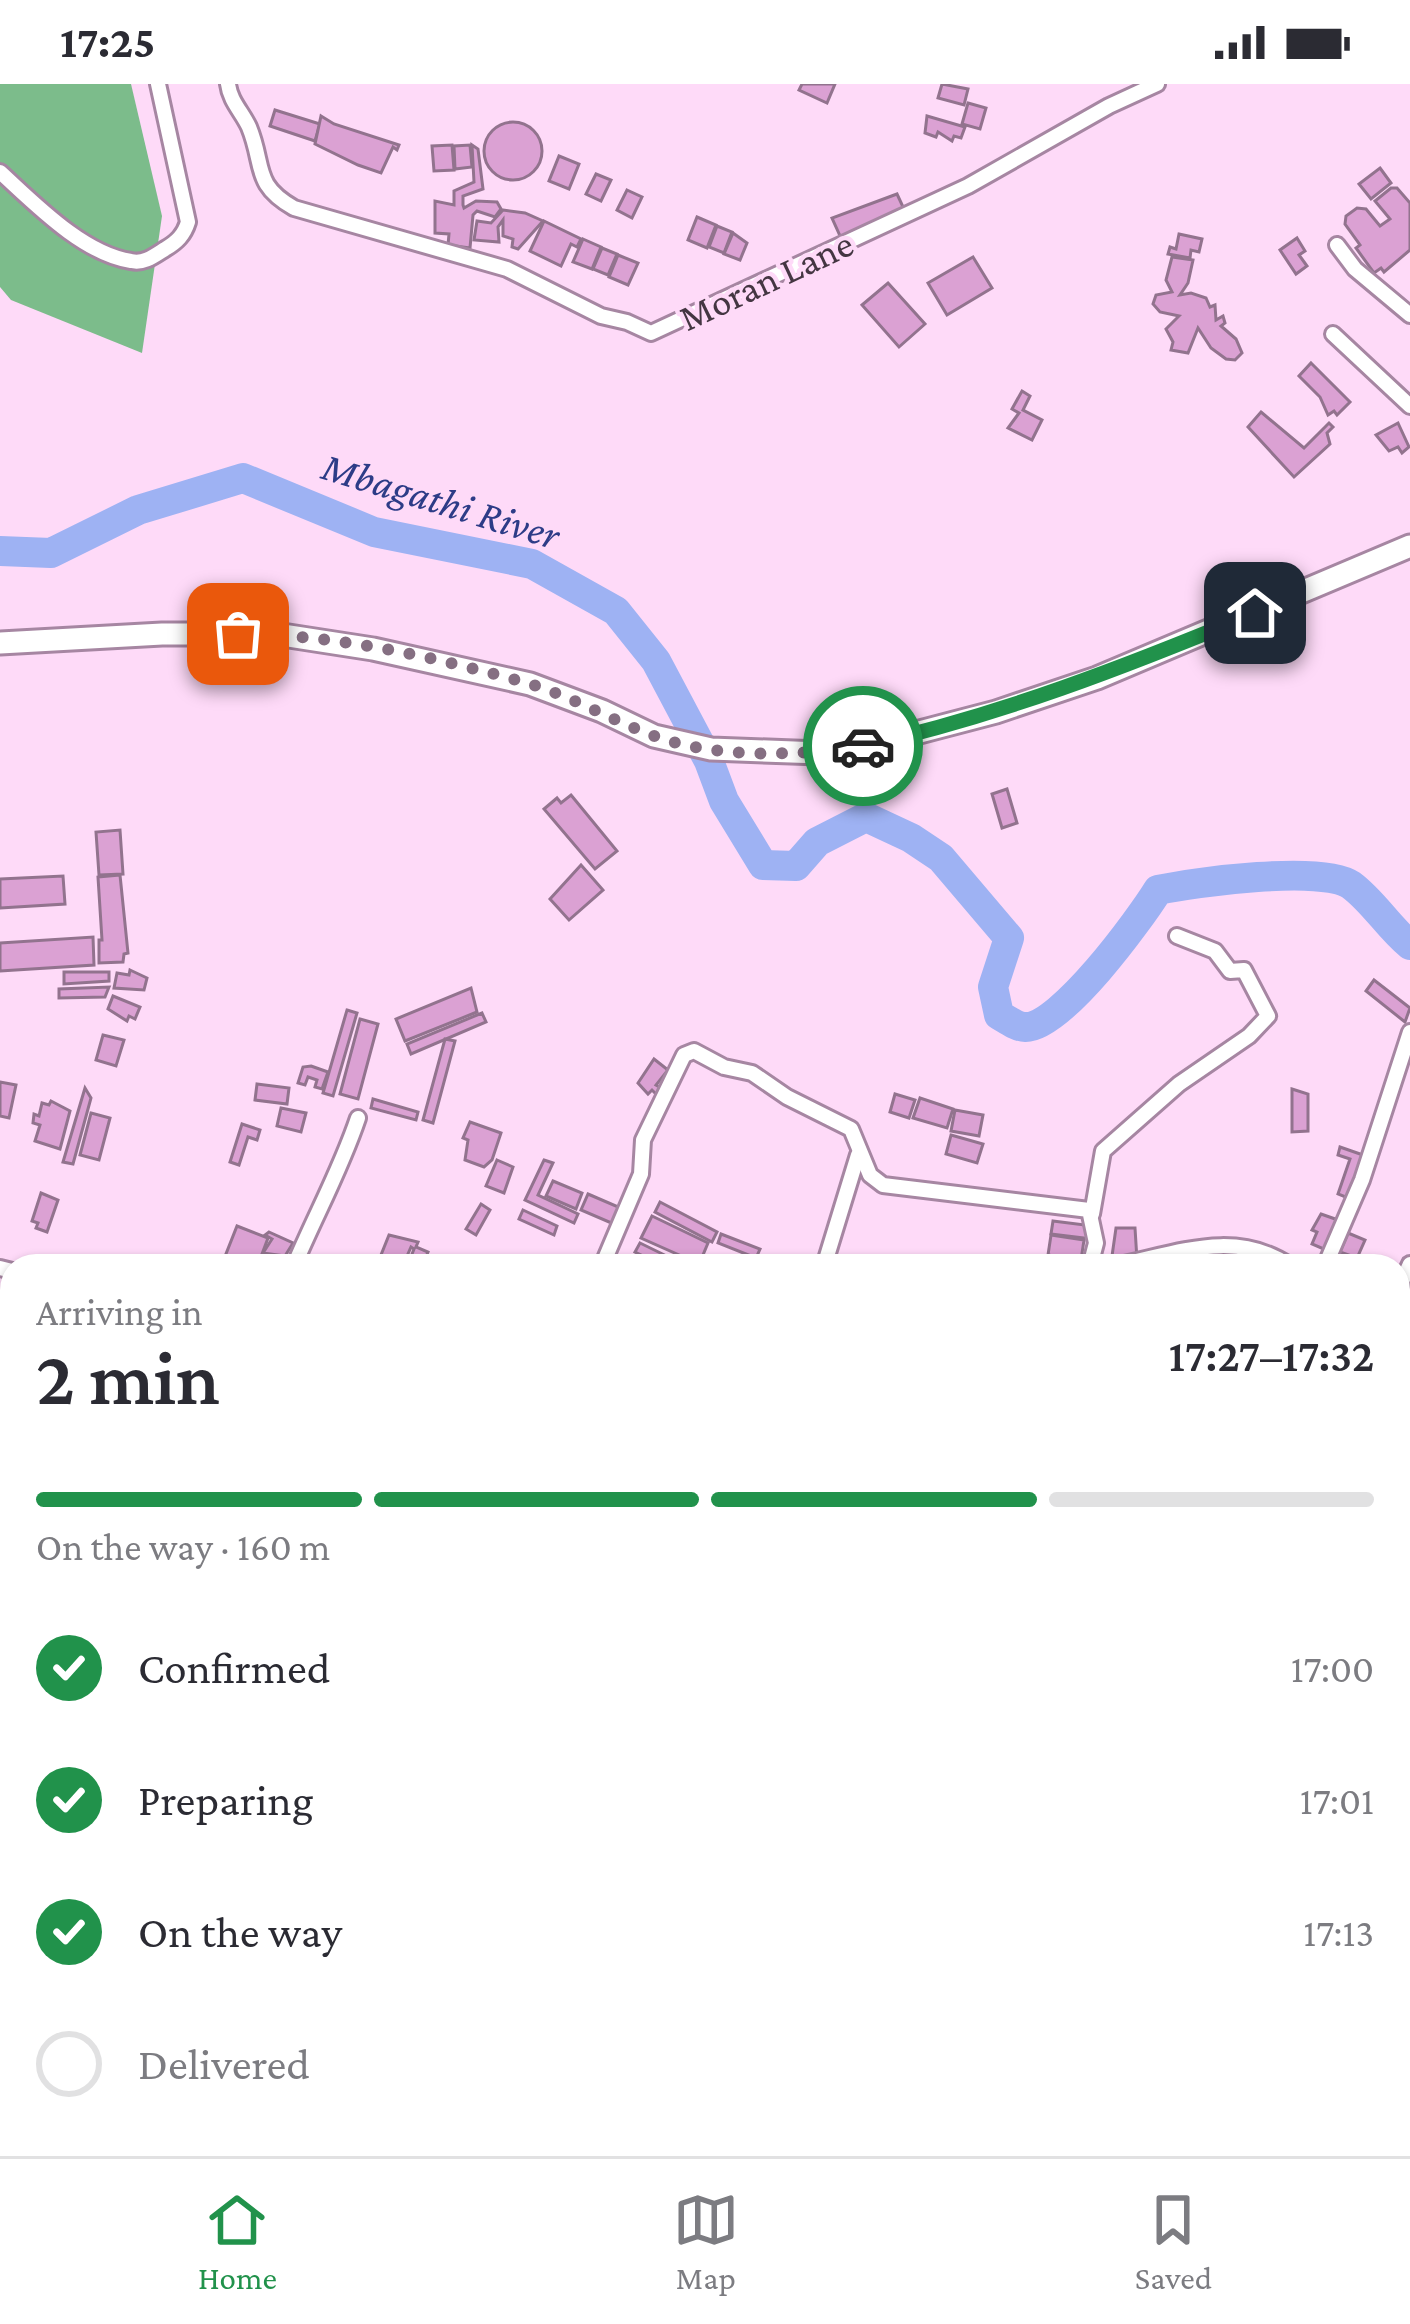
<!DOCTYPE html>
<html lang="en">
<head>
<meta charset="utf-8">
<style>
  :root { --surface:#fff; --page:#f7f7f7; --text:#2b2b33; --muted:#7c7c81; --line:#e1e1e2; --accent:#21924b }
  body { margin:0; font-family:"Crimson Pro",serif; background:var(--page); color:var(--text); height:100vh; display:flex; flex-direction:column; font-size:45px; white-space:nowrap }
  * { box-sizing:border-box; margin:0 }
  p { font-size:39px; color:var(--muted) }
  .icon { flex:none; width:66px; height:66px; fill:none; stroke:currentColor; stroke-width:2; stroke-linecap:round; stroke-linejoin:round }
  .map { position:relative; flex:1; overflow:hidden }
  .drawer { position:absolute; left:0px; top:1170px; width:1410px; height:903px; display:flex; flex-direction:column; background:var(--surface); border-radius:36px 36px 0 0; box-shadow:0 3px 9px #0004 }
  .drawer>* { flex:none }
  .pin { position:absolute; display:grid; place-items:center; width:102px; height:102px; color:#fff; margin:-51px; border-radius:24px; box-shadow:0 6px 18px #0006 }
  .courier { position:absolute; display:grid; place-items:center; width:120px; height:120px; margin:-60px; border:9px solid #21924b; border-radius:50%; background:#fff; color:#222; box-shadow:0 3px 15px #0007 }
  .head em { font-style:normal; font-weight:600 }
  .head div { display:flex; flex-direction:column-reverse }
  .head { display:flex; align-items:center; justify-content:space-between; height:204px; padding:0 36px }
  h1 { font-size:78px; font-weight:600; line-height:90px }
  .bar { display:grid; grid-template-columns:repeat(4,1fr); gap:18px 12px; align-content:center; height:144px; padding:0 36px }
  .bar i { height:15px; border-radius:9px; background:var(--line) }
  .bar .selected { background:var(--accent) }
  .bar p { grid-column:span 4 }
  ol { padding:0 36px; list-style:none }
  li { display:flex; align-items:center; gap:36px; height:132px }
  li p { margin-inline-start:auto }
  li .icon { padding:12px; border-radius:50%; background:var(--accent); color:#fff; stroke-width:4 }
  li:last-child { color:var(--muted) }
  li i { width:66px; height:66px; border:6px solid var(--line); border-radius:50% }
  .status { display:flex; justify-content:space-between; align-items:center; height:84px; padding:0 60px; background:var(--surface); direction:ltr }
  .status svg { height:33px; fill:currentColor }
  .menu { display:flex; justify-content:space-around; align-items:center; height:168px; border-top:3px solid var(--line); background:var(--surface); font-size:33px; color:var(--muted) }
  .menu a { display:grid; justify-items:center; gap:6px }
  .menu .selected { color:var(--accent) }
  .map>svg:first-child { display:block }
  .forest { fill:#7cbc8b }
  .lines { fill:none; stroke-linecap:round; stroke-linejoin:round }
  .river { stroke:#9eb2f3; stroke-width:30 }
  .building { fill:#dba1d3; stroke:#92738e; stroke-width:3 }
  .street-casing { stroke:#a686a2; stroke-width:20 }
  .secondary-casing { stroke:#a686a2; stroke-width:27 }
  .street { stroke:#fff; stroke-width:14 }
  .secondary { stroke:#fff; stroke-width:21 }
  .done { stroke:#856f82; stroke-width:12; stroke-dasharray:0 21.6 }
  .route { stroke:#21924b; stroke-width:15 }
  .labels { text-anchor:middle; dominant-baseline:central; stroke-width:9; stroke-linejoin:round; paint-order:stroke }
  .street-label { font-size:39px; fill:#443642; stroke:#fedaf8 }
  .water-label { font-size:42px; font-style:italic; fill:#2d3c87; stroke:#fedaf8 }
</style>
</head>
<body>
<div class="status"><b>17:25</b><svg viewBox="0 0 49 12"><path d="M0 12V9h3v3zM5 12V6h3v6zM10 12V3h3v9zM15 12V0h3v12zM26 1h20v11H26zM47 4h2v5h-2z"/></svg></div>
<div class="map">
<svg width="1410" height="2072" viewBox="0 0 1410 2072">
  <rect width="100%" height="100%" fill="#fedaf8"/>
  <polygon class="forest" points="0,0 131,0 162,132 142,269 11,216 0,203"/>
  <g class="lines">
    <path class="river" d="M0 467 51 469 138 426 243 394 374 448 532 480 616 527 656 577 709 677 724 717 763 781 796 782 817 758 866 733 911 754 941 774 1009 854 993 903 999 931C1006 935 1017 943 1025 943 1060 945 1140 835 1158 806 1194 798 1323 781 1351 801 1374 818 1388 843 1410 861"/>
  </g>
  <g class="building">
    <polygon points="802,0 835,0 827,19 799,6"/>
    <polygon points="942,0 968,5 964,21 938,14"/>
    <polygon points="968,19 986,24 980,45 962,40"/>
    <polygon points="275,26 320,40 315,57 270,42"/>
    <polygon points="321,32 334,40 399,61 397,66 393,63 381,89 358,81 315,60"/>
    <polygon points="927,32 965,43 961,54 954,52 952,57 938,48 936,53 925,49"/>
    <circle cx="513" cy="67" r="29"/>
    <polygon points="452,61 454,86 434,87 432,62"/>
    <polygon points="470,61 472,83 455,85 454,62"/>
    <polygon points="472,61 478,65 483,105 463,112 463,121 464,124 476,117 497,118 501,125 495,133 477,127 473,131 470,164 448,161 449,150 435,149 435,117 454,121 454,107 474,98"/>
    <polygon points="559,72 579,80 569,105 549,97"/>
    <polygon points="1380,84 1391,99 1371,115 1359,100"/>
    <polygon points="596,90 611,96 601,117 586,110"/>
    <polygon points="1391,104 1397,104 1410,119 1410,166 1384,188 1381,184 1374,189 1356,164 1360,161 1345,140 1346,132 1357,124 1366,125 1380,142 1390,135 1375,117"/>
    <polygon points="627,106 642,113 632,134 617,126"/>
    <polygon points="897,110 904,125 841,154 832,134"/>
    <polygon points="503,126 525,129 543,137 518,165 512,163 513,155 503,152 503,136 498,143 499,158 474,156 477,137 491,139"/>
    <polygon points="697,133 716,141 707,164 688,156"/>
    <polygon points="544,137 581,155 577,163 571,160 561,182 530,167"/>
    <polygon points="717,142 732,148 724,169 709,163"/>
    <polygon points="733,149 747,159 740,176 724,170"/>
    <polygon points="1179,150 1202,155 1199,168 1191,166 1190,174 1168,170 1170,163 1176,165"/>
    <polygon points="1297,154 1305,167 1299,171 1307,182 1296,190 1280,166"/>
    <polygon points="583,155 601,163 592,185 573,178"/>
    <polygon points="602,164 617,170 608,191 593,185"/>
    <polygon points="618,171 638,179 628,201 609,193"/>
    <polygon points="973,173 992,204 947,231 928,199"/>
    <polygon points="1172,173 1193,176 1188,199 1180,211 1191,209 1206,214 1210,223 1215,221 1216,236 1223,232 1225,239 1221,242 1236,255 1242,269 1235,276 1226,275 1211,264 1198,244 1188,269 1171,266 1173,258 1166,245 1179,232 1160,228 1153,220 1156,211 1172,208 1166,196"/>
    <polygon points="888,199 925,240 899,263 862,221"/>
    <polygon points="1311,279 1350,318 1337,331 1334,327 1328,331 1320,313 1299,292"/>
    <polygon points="1022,307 1030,312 1023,326 1042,336 1032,356 1008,344 1019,329 1012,325"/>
    <polygon points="1261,328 1304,364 1329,339 1333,343 1327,349 1330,360 1294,393 1248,343"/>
    <polygon points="1398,339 1409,363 1402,369 1398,363 1389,367 1376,351"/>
    <polygon points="1007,705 1017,739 1002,744 992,710"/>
    <polygon points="571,711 617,767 595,785 544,725 557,714 561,719"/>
    <polygon points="120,746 123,790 99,791 96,748"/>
    <polygon points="581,781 603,806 569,836 550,815"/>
    <polygon points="120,791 128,869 124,870 123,878 99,879 99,856 102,856 98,793"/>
    <polygon points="63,792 65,820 0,824 0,795"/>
    <polygon points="93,853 94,881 0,887 0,859"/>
    <polygon points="130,886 147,894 144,906 114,904 117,889 129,891"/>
    <polygon points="64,888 109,888 109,897 64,900"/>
    <polygon points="1374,896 1410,924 1405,938 1366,907"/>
    <polygon points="109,903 105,913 59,914 59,905"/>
    <polygon points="471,904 477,928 405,957 396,935"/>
    <polygon points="113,912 140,923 135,935 129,932 127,937 108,925"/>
    <polygon points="347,926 357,929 333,1012 323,1009"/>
    <polygon points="482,929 486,938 411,970 407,960"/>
    <polygon points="360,935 378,940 358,1015 340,1010"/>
    <polygon points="103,951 124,956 116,982 96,976"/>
    <polygon points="445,955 455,957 433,1039 423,1036"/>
    <polygon points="654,975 668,986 656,1001 661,1004 656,1010 652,1006 648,1010 638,999"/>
    <polygon points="311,982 328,988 322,1005 315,1003 317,996 308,993 305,1001 298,999 303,983"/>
    <polygon points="0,998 16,1001 9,1034 0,1032"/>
    <polygon points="257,1000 289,1004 287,1020 255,1016"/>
    <polygon points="85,1004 91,1014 73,1080 63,1078"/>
    <polygon points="1292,1005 1308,1010 1308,1047 1292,1048"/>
    <polygon points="895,1010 915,1016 909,1034 890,1028"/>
    <polygon points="920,1014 953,1025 947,1044 913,1034"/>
    <polygon points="373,1015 418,1028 416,1036 371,1024"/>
    <polygon points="51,1017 70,1027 60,1065 35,1057 40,1041 33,1039 34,1030 39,1032 42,1019 49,1021"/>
    <polygon points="281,1024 306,1029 301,1048 277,1042"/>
    <polygon points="955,1026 983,1031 979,1052 951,1047"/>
    <polygon points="91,1029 110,1034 99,1076 80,1071"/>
    <polygon points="470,1038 501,1049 492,1076 484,1083 465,1076 468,1056 463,1054"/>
    <polygon points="242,1040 260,1046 257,1056 248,1053 239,1081 230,1078"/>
    <polygon points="951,1051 983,1060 977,1079 946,1070"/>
    <polygon points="1340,1063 1363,1071 1348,1114 1338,1110 1350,1075 1338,1071"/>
    <polygon points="497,1076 513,1083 504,1109 486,1102"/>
    <polygon points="544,1076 553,1079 538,1111 578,1130 574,1139 525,1116"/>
    <polygon points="553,1097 582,1109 576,1125 546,1112"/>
    <polygon points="41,1109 58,1116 47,1148 36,1144 38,1139 32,1137"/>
    <polygon points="588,1110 623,1125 616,1141 581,1126"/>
    <polygon points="660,1118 717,1148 712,1158 655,1128"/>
    <polygon points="481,1120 490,1126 476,1151 466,1145"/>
    <polygon points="523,1126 557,1142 554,1151 519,1135"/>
    <polygon points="1321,1130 1338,1136 1326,1166 1312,1160 1317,1148 1312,1146"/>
    <polygon points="652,1132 708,1159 703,1171 708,1174 704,1182 641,1154"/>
    <polygon points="1053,1137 1093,1142 1092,1155 1051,1150"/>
    <polygon points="237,1142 268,1154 259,1178 243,1172 240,1181 224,1175"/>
    <polygon points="1116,1144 1135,1144 1137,1176 1111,1179"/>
    <polygon points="269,1148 293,1159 285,1172 263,1169 272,1155 265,1151"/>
    <polygon points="1348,1149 1365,1156 1357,1174 1340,1168"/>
    <polygon points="721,1150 760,1165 756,1174 718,1159"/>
    <polygon points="389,1151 418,1158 416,1163 428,1168 422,1182 408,1180 414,1165 411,1163 404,1179 391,1174 389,1180 379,1176"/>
    <polygon points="1051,1151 1084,1156 1081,1176 1048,1171"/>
    <polygon points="640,1159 687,1182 664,1182 635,1168"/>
    <polygon points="1398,1646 1410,1655 1410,1691 1406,1696 1398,1689"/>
    <polygon points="0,1851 12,1859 12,1894 0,1886"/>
  </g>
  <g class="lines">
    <defs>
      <g id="street">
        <path d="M228 0C230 17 242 28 249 43 265 82 252 100 294 124L507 185 601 232 627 238 651 249 968 102 1109 22 1157 0"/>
        <path d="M0 88C34 119 83 170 131 177 144 180 154 172 165 165 177 158 184 151 188 138L158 0"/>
        <polyline points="1337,161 1355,185 1410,231"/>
        <polyline points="1333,250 1410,322"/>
        <polyline points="1092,1130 1103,1067 1179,1000 1249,952 1268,932 1244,886 1230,887 1215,867 1177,852"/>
        <path d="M294 1182C315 1132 341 1085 358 1034"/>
        <polyline points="602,1182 641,1090 643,1056 684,971 694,967 724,983 752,989 787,1013 851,1045 870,1091 883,1101 1089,1126 1096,1159 1090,1182"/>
        <polyline points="824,1182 858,1071"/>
        <path d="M1114 1182C1176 1170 1234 1144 1290 1182"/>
        <polyline points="1325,1182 1362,1096 1410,948"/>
        <polyline points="0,1184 12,1187"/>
        <polyline points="1398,1206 1410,1180"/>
        <polyline points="1398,1218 1410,1221"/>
        <polyline points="1398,1344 1410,1353"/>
        <polyline points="1398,1595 1410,1581"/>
        <polyline points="0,1613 12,1598"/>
        <polyline points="0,1779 12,1763"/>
        <polyline points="1398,1943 1410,1922"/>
        <polyline points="0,1952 12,1936"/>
        <polyline points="49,2072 58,2061"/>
        <polyline points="126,2072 134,2061"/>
        <polyline points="327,2072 334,2061"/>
        <polyline points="605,2072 612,2061"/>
        <polyline points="1042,2072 1051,2061"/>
        <polyline points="1231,2072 1240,2061"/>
      </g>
      <g id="secondary">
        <polyline points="0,559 162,550 276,550 373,565 530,600 602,627 654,652 711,665 820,669 866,662 996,628 1097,594 1410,462"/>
        <polyline points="0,1452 12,1457"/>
        <polyline points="1374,2061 1400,2072"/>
      </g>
    </defs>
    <use href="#street" class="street-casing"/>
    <use href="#secondary" class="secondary-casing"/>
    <use href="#street" class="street"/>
    <use href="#secondary" class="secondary"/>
  </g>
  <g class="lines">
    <path class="done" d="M238 550C333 550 435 573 527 599 571 612 611 636 654 652 717 675 797 672 863 662"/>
    <path class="route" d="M863 662C999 632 1127 582 1255 529"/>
  </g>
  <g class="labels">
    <g class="street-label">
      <text transform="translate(766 196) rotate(-25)">Moran Lane</text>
    </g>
    <g class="water-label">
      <text transform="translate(441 416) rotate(17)">Mbagathi River</text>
    </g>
  </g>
</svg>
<div class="pin" style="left:238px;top:550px;background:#ea580c"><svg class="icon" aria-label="bag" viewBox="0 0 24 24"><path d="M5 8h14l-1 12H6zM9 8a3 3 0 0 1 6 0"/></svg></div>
<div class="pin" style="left:1255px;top:529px;background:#1f2937"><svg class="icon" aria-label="home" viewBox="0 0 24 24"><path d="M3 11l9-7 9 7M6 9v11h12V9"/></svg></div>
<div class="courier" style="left:863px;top:662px"><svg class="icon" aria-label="car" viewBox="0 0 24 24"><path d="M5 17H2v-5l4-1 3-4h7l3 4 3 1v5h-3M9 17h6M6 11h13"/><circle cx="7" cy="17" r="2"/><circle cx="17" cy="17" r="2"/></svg></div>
<section class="drawer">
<div class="head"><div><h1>2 min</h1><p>Arriving in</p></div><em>17:27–17:32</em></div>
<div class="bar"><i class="selected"></i><i class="selected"></i><i class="selected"></i><i></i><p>On the way · 160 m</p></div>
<ol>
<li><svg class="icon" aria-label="check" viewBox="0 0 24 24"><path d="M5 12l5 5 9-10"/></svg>Confirmed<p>17:00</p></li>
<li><svg class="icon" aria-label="check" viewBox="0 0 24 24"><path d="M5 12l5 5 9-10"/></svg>Preparing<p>17:01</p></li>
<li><svg class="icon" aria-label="check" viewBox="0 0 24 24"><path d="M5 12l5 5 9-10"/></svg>On the way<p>17:13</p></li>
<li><i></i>Delivered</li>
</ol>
</section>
</div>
<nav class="menu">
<a class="selected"><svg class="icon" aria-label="home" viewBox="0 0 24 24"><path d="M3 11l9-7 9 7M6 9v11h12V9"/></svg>Home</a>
<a><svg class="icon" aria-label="map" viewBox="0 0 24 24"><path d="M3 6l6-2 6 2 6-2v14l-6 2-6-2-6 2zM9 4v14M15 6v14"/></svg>Map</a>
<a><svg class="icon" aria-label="saved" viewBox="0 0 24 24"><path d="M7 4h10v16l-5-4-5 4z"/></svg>Saved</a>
</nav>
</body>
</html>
